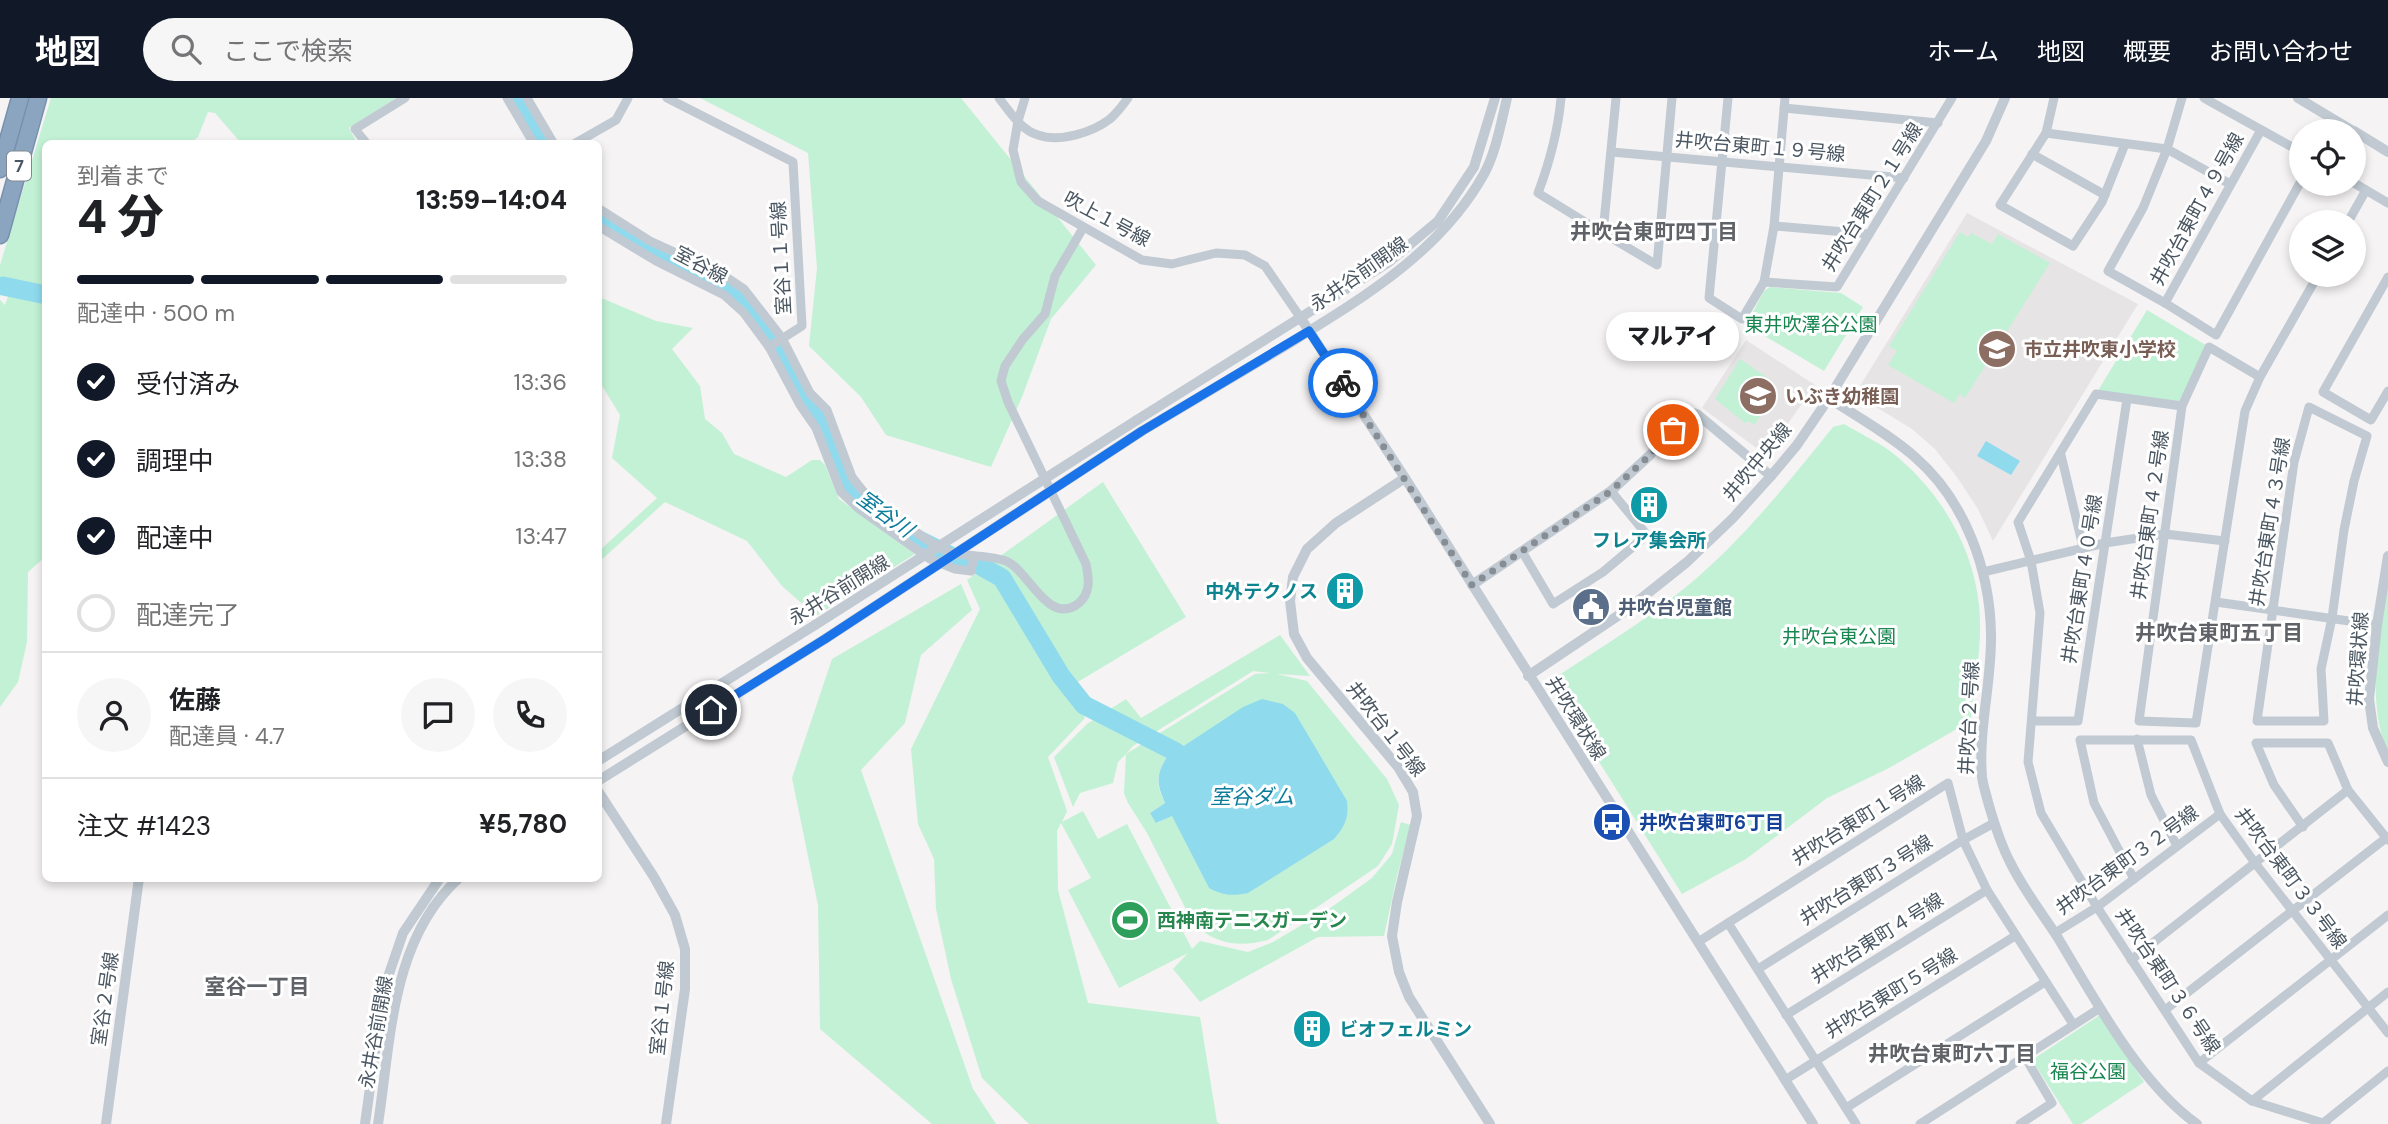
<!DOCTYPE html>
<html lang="ja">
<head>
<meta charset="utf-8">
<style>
  :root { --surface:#fff; --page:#f6f6f6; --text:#202124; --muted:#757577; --line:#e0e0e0; --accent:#111827 }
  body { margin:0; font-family:"DM Sans","Noto Sans JP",sans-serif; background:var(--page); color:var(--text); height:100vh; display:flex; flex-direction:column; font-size:26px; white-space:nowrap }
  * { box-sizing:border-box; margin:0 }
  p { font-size:23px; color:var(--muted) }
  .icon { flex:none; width:38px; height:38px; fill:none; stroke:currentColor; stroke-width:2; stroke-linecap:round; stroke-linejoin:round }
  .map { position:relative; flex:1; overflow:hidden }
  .drawer { position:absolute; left:42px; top:42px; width:560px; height:742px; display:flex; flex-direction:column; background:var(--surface); border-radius:10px; box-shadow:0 4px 10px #0003 }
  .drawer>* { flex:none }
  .controls { position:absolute; left:2289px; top:21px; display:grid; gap:14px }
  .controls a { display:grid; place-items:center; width:77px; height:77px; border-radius:50%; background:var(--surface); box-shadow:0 4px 10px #0003; font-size:35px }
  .pin { position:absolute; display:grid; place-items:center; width:60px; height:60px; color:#fff; margin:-30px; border:4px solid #fff; border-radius:50%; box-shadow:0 2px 7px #0007 }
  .courier { position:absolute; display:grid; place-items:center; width:70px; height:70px; margin:-35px; border:5px solid #1a73e8; border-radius:50%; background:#fff; color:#222; box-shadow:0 2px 9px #0007 }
  .bubble { position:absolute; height:49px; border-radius:24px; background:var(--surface); box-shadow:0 4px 10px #0003; font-size:23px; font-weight:800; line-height:49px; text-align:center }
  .head em { font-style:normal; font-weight:800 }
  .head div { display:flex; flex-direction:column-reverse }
  .head { display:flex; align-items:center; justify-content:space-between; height:119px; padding:0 35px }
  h1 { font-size:46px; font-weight:800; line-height:52px }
  .bar { display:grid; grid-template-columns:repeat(4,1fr); gap:10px 7px; align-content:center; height:84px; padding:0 35px }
  .bar i { height:9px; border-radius:5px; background:var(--line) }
  .bar .current { background:var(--accent) }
  .bar p { grid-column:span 4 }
  .line { display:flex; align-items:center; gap:18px; padding:0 35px; border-top:2px solid var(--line) }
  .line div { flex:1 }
  .round { display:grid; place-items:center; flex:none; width:74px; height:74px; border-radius:37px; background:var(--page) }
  ol { padding:0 35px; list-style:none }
  li { display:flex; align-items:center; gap:21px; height:77px }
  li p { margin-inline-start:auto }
  li .icon { padding:7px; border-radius:50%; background:var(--accent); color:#fff; stroke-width:4 }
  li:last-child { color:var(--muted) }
  li i { width:38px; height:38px; border:4px solid var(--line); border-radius:50% }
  header { display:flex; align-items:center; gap:42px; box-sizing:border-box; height:98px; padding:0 35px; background:var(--accent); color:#fff }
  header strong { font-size:33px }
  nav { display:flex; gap:38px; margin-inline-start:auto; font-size:24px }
  .search { width:490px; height:63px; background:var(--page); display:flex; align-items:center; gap:18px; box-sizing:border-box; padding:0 24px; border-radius:38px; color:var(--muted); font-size:26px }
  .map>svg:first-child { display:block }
  .education { fill:#e6e4e5 }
  .green { fill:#c3f1d5; fill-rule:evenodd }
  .water { fill:#90daee }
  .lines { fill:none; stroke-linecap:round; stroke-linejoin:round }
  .river { stroke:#90daee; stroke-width:19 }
  .motorway-casing { stroke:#7690ad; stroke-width:19 }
  .minor { stroke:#c1cad2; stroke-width:9 }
  .tertiary { stroke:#c1cad2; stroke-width:10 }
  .motorway { stroke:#8ba5c1; stroke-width:16 }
  .tertiary-bridge { stroke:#c1cad2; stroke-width:10 }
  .done { stroke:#868d94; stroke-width:7; stroke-dasharray:0 12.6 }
  .route { stroke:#1a73e8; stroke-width:9 }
  .labels { text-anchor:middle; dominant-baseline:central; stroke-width:6; stroke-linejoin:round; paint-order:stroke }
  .shield { fill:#fff; stroke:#808990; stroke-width:2 }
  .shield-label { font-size:18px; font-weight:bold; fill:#4a5661 }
  .street-label { font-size:19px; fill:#4a5661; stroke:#fff }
  .park-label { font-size:19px; fill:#17864f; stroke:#fff }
  .education-label { font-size:19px; font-weight:bold; fill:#785e54; stroke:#fff; text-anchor:start }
  .culture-label { font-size:19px; font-weight:bold; fill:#0d838f; stroke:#fff }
  .service-label { font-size:19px; font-weight:bold; fill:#4e5e75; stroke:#fff; text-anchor:start }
  .transit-label { font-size:19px; font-weight:bold; fill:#164399; stroke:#fff; text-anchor:start }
  .leisure-label { font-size:19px; font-weight:bold; fill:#27864d; stroke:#fff; text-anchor:start }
  .neighbourhood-label { font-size:21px; font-weight:bold; fill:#5f6368; stroke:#fff }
  .water-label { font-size:21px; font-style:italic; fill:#0c7c9b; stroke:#fff }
</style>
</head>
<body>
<header>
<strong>地図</strong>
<div class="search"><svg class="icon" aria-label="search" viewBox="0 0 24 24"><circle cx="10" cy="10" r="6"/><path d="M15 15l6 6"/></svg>ここで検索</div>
<nav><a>ホーム</a><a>地図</a><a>概要</a><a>お問い合わせ</a></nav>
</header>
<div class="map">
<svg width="2388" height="1026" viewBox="0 0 2388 1026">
  <rect width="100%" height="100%" fill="#f5f3f3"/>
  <g class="education">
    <polygon points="1967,115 2138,206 1993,443 1978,411 1957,379 1935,351 1912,331 1855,296"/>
    <polygon points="1746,242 1815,287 1766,357 1702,310"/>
  </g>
  <g class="green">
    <polygon points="51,0 396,0 349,30 357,45 241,45 215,15 208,14 198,39 190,45 46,46 45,192 0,183 0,167"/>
    <polygon points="700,0 961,0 1096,167 1051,221 1022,299 991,369 886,337 861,299 809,248 817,170 808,55"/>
    <polygon points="1960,134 1968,139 1971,135 1992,146 1998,136 2050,165 1965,300 1960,296 1954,305 1888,267 1897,253 1889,248"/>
    <polygon points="1770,189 1841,195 1863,209 1824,273 1746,227 1764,193"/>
    <polygon points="9,196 45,204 46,458 28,474 27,544 18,584 0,609 0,202 5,207"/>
    <polygon points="599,199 656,223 693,230 672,251 700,288 705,321 722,335 734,356 786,379 812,362 820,362 825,367 839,401 915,456 816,518 782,488 747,443 665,404 599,464 598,454 657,400 612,360 620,317 599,283"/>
    <polygon points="2147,212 2209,249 2182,308 2096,296"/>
    <polygon points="1740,261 1772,283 1764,295 1772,302 1754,327 1749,323 1745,325 1715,301"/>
    <path d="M1844 326C1859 335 1876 343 1890 353 1938 390 1973 447 1979 507 1983 545 1975 583 1971 620L1962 628 1889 670 1827 700 1746 761 1682 796 1554 592 1559 577C1602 549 1646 522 1686 489 1742 443 1787 386 1833 329Z"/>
    <polygon points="1103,384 1186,519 1071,588 1085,620 1048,659 1067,713 1062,724 1083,713 1098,741 1127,726 1192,851 1200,843 1248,854 1273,844 1329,811 1372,780 1392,756 1401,724 1411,727 1397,778 1384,838 1318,839 1200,904 1173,871 1188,855 1119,890 1068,792 1091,780 1061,725 1057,733 1058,792 1088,905 1200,919 1217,1024 1220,1026 1029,1026 982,980 951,881 936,811 934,761 918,726 911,651 980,511 967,482"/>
    <path d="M2388 483V655C2365 601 2380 539 2388 483Z"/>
    <polygon points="961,486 972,512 921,557 905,625 861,672 973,991 996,1026 932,1026 820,931 818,807 792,680 832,561"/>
    <path d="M1280 537 1310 578 1277 576 1307 583 1387 681 1399 707 1392 746 1378 768 1268 842C1239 850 1212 846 1192 823L1147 735 1128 705 1124 695 1126 656 1118 664 1113 685 1080 695 1073 709 1054 659 1087 626 1126 601 1141 620ZM1253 573 1270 575 1255 576 1126 656 1133 648ZM1167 659 1209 790 1172 717 1157 725 1150 715 1165 705C1156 686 1155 678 1167 659Z"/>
    <polygon points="2100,917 2144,984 2081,1026 2073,1026 2032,962"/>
  </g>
  <g class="water">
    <polygon points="1986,343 2020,363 2011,377 1977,358"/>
    <path d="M1262 601 1283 606 1295 615 1347 703C1349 720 1345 728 1334 741L1248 795C1233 798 1224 798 1209 790L1172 718 1156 725 1150 715 1165 705C1157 686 1155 678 1167 659L1243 609Z"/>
  </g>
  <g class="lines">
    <g class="river">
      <polyline points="518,0 544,46"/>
      <polyline points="598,118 635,144 669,162 726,186 745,203 781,252 805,300 825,332 847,389 880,417 907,436 963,464 979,467 1002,480 1061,578 1084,607 1176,654"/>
      <polyline points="3,188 46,197"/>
    </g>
    <defs>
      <g id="motorway">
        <polyline points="0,71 20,0"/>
        <polyline points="0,137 38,0"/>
      </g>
    </defs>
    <use href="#motorway" class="motorway-casing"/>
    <g class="minor">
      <polyline points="507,0 534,46"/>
      <polyline points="527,0 554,46"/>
      <polyline points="667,0 793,64 802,228 769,249"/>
      <path d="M999 0C1009 13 1021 32 1038 37 1060 45 1093 34 1110 21 1117 15 1123 7 1128 0"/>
      <polyline points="1025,0 1018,23 1013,52 1021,84 1038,103 1142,162 1172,166 1216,155 1245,157 1265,168 1300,219"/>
      <path d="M1561 0C1558 34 1550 63 1538 95L1603 135 1616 0"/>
      <polyline points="1728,0 1709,200 1742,221 1764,184 1774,128 1785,0"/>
      <polyline points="2054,0 2046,35 2000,107 2073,148 2102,104 2125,46"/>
      <polyline points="2182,0 2167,51 2143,110 2108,173 2165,205 2261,32"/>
      <polyline points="2204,0 2301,54"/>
      <polyline points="1784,10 1938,25"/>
      <polyline points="2046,35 2167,51 2230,86"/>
      <polyline points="367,46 355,31 405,0"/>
      <polyline points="574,46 616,22 628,0"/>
      <polyline points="1612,54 1904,80"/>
      <polyline points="2032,56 2105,97"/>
      <polyline points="2354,85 2388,105"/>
      <path d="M598 110 650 143 720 175 744 191 782 240 810 295 827 312 852 379 863 393C884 409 927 446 950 454 966 459 995 457 1008 464 1029 474 1049 529 1079 505 1091 494 1089 481 1086 466L1008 304 1001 283 1005 268 1023 241 1045 216 1055 178 1083 130"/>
      <polyline points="2348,124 2366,92"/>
      <polyline points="598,128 656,163 724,197 744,215 769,249 800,307 816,330 841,394 858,410 930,461 955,471 971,473 974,458"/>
      <polyline points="1774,128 1869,136"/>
      <polyline points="1603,135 1657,167 1672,0"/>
      <polyline points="2388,179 2323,294 2371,322 2388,293"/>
      <polyline points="1764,184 1837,189 1952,0"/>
      <polyline points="2165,205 2216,237 2301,83"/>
      <polyline points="2260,279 2209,249 2182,308 2139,623 2196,625 2245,313 2260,279 2318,177"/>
      <polyline points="2182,308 2096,296 2018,424 2031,463 2040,515 2028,664 2041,715 2097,809 2199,965 2252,1003 2326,1026"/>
      <polygon points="2309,309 2367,338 2354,383 2344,432 2332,520 2321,571 2324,623 2257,623 2294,364"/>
      <polyline points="2061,357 2083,449"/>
      <polyline points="1523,455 1553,506 1603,474 1647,437 1611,393"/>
      <polyline points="1983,474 2105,445 2165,436 2225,443"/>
      <polyline points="2216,504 2377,527"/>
      <polyline points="2033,623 2078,623 2127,301"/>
      <polyline points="2137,641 2151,697 2177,748"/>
      <polyline points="2303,729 2274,687 2256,645 2328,645 2348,692 2388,742"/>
      <polyline points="2134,781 2094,705 2080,642 2191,642 2220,716 2255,765 2388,935"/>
      <polyline points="1728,825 1856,1026"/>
      <polyline points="2055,835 2097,809 2220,716"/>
      <polyline points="1698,844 1948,685 1963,742 1987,792 2073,926"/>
      <polyline points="2131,862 2348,692"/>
      <polyline points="1758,871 1963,742 1994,725"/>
      <polyline points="2165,912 2386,740"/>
      <polyline points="1786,917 1987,792"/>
      <polyline points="2199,965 2388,817"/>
      <polyline points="1785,982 2015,838"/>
      <polyline points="2252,1003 2388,894"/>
      <polyline points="1846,1010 2045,884"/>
      <polyline points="1920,1026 2100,910"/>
      <polyline points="2020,1026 2052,1005 2025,959"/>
      <polyline points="2322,1026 2388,973"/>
    </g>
    <g class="tertiary">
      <polyline points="2298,0 2353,33"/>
      <polyline points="2354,33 2388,54"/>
      <polyline points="1300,219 1405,380 1813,1026"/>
      <path d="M1829 300C1856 318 1892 338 1916 360 1965 403 1990 472 1991 536 1992 583 1978 631 1982 679 1983 687 1986 696 1988 704 1994 725 2000 745 2010 764 2023 791 2042 815 2058 840 2094 900 2140 986 2197 1026"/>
      <polyline points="1137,322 1389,164 1438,123 1474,69 1495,0"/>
      <path d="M1142 333C1188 306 1234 278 1280 251 1356 204 1439 157 1484 76 1496 54 1501 25 1507 0"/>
      <polyline points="1405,380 1336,425 1307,451 1293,479 1290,503 1294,536 1307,560 1398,669 1413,694 1417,718 1397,804 1392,838 1399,874 1409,899 1490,1026"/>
      <polyline points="2388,458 2377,527 2369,601 2373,630 2388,664"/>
      <polyline points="1472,487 1611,393 1650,357 1689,314 1697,316 1771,378"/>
      <polyline points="1528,578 1628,511 1687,464 1733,420 1771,378 1797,347 1829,300 1986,43 2005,0"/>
      <polyline points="598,663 815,527"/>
      <polyline points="598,683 825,541"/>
      <polyline points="598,693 654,779 675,817 685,851 685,891 666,1026"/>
      <polyline points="106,1026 139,780"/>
      <polyline points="365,1026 379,924 389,876 403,835 440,780"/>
      <path d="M378 1026C391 942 391 841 459 780"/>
    </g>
    <use href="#motorway" class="motorway"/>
    <g class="tertiary-bridge">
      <polyline points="815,527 1137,322"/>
      <polyline points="825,541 1142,333"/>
    </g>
  </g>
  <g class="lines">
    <polyline class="done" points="1343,285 1472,487 1611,393 1650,357 1673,332"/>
    <polyline class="route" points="711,612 825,541 1142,333 1309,233 1343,285"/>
  </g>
  <defs>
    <symbol id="school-disc" viewBox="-11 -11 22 22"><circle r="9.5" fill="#8d6e63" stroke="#fff"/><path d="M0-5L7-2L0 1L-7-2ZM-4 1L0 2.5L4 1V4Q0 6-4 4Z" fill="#fff"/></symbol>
    <symbol id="building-disc" viewBox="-11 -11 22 22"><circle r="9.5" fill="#0f9aa8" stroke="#fff"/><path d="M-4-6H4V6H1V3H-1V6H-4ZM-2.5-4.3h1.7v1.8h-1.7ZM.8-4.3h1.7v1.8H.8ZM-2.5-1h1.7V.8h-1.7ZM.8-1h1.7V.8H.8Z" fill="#fff"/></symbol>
    <symbol id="civic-disc" viewBox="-11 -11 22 22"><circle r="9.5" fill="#5c6f8a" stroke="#fff"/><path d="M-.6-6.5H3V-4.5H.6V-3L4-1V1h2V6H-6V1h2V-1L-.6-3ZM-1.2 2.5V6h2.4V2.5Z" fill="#fff"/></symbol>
    <symbol id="bus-disc" viewBox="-11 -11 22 22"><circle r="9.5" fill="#1a4fb4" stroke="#fff"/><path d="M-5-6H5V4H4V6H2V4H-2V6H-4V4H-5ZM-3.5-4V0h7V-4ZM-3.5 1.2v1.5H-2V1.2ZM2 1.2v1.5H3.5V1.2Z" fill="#fff"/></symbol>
    <symbol id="stadium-disc" viewBox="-11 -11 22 22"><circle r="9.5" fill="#2e9e5b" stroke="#fff"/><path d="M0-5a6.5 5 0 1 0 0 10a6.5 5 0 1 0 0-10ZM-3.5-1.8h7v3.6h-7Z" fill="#fff"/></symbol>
  </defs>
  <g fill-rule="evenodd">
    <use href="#school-disc" x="1975" y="229" width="44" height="44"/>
    <use href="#school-disc" x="1736" y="276" width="44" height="44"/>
    <use href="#building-disc" x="1627" y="385" width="44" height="44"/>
    <use href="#building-disc" x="1323" y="471" width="44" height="44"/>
    <use href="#civic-disc" x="1569" y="487" width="44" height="44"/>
    <use href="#bus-disc" x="1590" y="702" width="44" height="44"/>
    <use href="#stadium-disc" x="1108" y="800" width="44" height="44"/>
    <use href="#building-disc" x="1290" y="909" width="44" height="44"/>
  </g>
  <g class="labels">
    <rect class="shield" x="7" y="53.5" width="24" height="29" rx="5"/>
    <g class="shield-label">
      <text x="19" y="68">7</text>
    </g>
    <g class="street-label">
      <text transform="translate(1760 49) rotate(5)">井吹台東町１９号線</text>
      <text transform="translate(1872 99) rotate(-58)">井吹台東町２１号線</text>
      <text transform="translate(2197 111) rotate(-61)">井吹台東町４９号線</text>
      <text transform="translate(1107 121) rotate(28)">吹上１号線</text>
      <text transform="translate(781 160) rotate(-93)">室谷１１号線</text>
      <text transform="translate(701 167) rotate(28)">室谷線</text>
      <text transform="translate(1359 176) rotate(-35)">永井谷前開線</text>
      <text transform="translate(1757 364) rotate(-50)">井吹中央線</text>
      <text transform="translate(2150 417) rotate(-82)">井吹台東町４２号線</text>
      <text transform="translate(2270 424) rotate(-81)">井吹台東町４３号線</text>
      <text transform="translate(2082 481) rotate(-81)">井吹台東町４０号線</text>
      <text transform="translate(839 492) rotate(-32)">永井谷前開線</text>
      <text transform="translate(2358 561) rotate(-86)">井吹環状線</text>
      <text transform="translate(1576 620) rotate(58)">井吹環状線</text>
      <text transform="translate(1969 620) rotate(-87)">井吹台２号線</text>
      <text transform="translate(1386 631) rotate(52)">井吹台１号線</text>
      <text transform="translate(1858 722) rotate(-32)">井吹台東町１号線</text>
      <text transform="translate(2127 762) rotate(-36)">井吹台東町３２号線</text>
      <text transform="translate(2291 780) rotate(53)">井吹台東町３３号線</text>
      <text transform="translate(1866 782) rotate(-32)">井吹台東町３号線</text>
      <text transform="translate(1877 840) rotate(-32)">井吹台東町４号線</text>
      <text transform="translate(2168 883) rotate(56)">井吹台東町３６号線</text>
      <text transform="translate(1891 895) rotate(-32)">井吹台東町５号線</text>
      <text transform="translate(105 901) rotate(-82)">室谷２号線</text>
      <text transform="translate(662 910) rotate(-84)">室谷１号線</text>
      <text transform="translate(376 934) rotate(-80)">永井谷前開線</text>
    </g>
    <g class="park-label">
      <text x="1811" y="226">東井吹澤谷公園</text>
      <text x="1839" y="538">井吹台東公園</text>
      <text x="2088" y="973">福谷公園</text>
    </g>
    <g class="education-label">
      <text x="2024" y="251">市立井吹東小学校</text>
      <text x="1785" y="298">いぶき幼稚園</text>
    </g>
    <g class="culture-label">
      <text x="1649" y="442">フレア集会所</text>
      <text x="1318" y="493" text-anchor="end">中外テクノス</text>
      <text x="1339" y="931" text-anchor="start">ビオフェルミン</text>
    </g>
    <g class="service-label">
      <text x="1618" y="509">井吹台児童館</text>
    </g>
    <g class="transit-label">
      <text x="1639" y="724">井吹台東町6丁目</text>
    </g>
    <g class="leisure-label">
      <text x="1157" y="822">西神南テニスガーデン</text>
    </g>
    <g class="neighbourhood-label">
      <text x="1654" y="134">井吹台東町四丁目</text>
      <text x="2219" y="535">井吹台東町五丁目</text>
      <text x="257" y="889">室谷一丁目</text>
      <text x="1952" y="956">井吹台東町六丁目</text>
    </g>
    <g class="water-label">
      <text transform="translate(885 416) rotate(36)">室谷川</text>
      <text x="1252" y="699">室谷ダム</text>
    </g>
  </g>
</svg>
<div class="controls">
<a><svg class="icon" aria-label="locate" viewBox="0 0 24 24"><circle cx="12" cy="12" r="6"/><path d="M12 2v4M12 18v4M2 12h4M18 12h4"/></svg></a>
<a><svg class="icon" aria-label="layers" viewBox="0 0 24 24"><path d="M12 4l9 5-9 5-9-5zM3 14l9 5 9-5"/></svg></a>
</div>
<div class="pin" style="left:1673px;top:332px;background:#ea580c"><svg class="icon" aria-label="bag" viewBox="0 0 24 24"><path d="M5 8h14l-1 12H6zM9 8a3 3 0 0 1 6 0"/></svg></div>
<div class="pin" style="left:711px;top:612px;background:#1f2937"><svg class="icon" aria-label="home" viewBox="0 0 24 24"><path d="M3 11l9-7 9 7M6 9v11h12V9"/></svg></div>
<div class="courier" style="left:1343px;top:285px"><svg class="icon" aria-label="bike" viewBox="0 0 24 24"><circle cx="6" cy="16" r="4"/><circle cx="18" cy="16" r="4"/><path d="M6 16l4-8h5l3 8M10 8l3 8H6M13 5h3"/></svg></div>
<div class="bubble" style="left:1606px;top:214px;width:133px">マルアイ</div>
<section class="drawer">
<div class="head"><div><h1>4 分</h1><p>到着まで</p></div><em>13:59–14:04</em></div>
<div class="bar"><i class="current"></i><i class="current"></i><i class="current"></i><i></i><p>配達中 · 500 m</p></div>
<ol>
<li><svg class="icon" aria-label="check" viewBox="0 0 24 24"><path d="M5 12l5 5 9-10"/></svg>受付済み<p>13:36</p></li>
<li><svg class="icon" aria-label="check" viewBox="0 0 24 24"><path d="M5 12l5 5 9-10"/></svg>調理中<p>13:38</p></li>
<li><svg class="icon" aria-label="check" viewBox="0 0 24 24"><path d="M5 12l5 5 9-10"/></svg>配達中<p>13:47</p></li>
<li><i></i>配達完了</li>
</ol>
<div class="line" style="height:126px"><a class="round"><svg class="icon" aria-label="person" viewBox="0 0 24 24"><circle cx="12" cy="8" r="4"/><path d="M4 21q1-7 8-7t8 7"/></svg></a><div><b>佐藤</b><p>配達員 · 4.7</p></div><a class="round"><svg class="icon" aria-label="chat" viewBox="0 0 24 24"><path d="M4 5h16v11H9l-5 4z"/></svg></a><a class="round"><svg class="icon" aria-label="phone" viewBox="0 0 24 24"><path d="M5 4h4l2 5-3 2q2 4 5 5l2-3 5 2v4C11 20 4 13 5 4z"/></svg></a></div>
<div class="line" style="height:91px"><div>注文 #1423</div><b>¥5,780</b></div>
</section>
</div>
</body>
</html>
